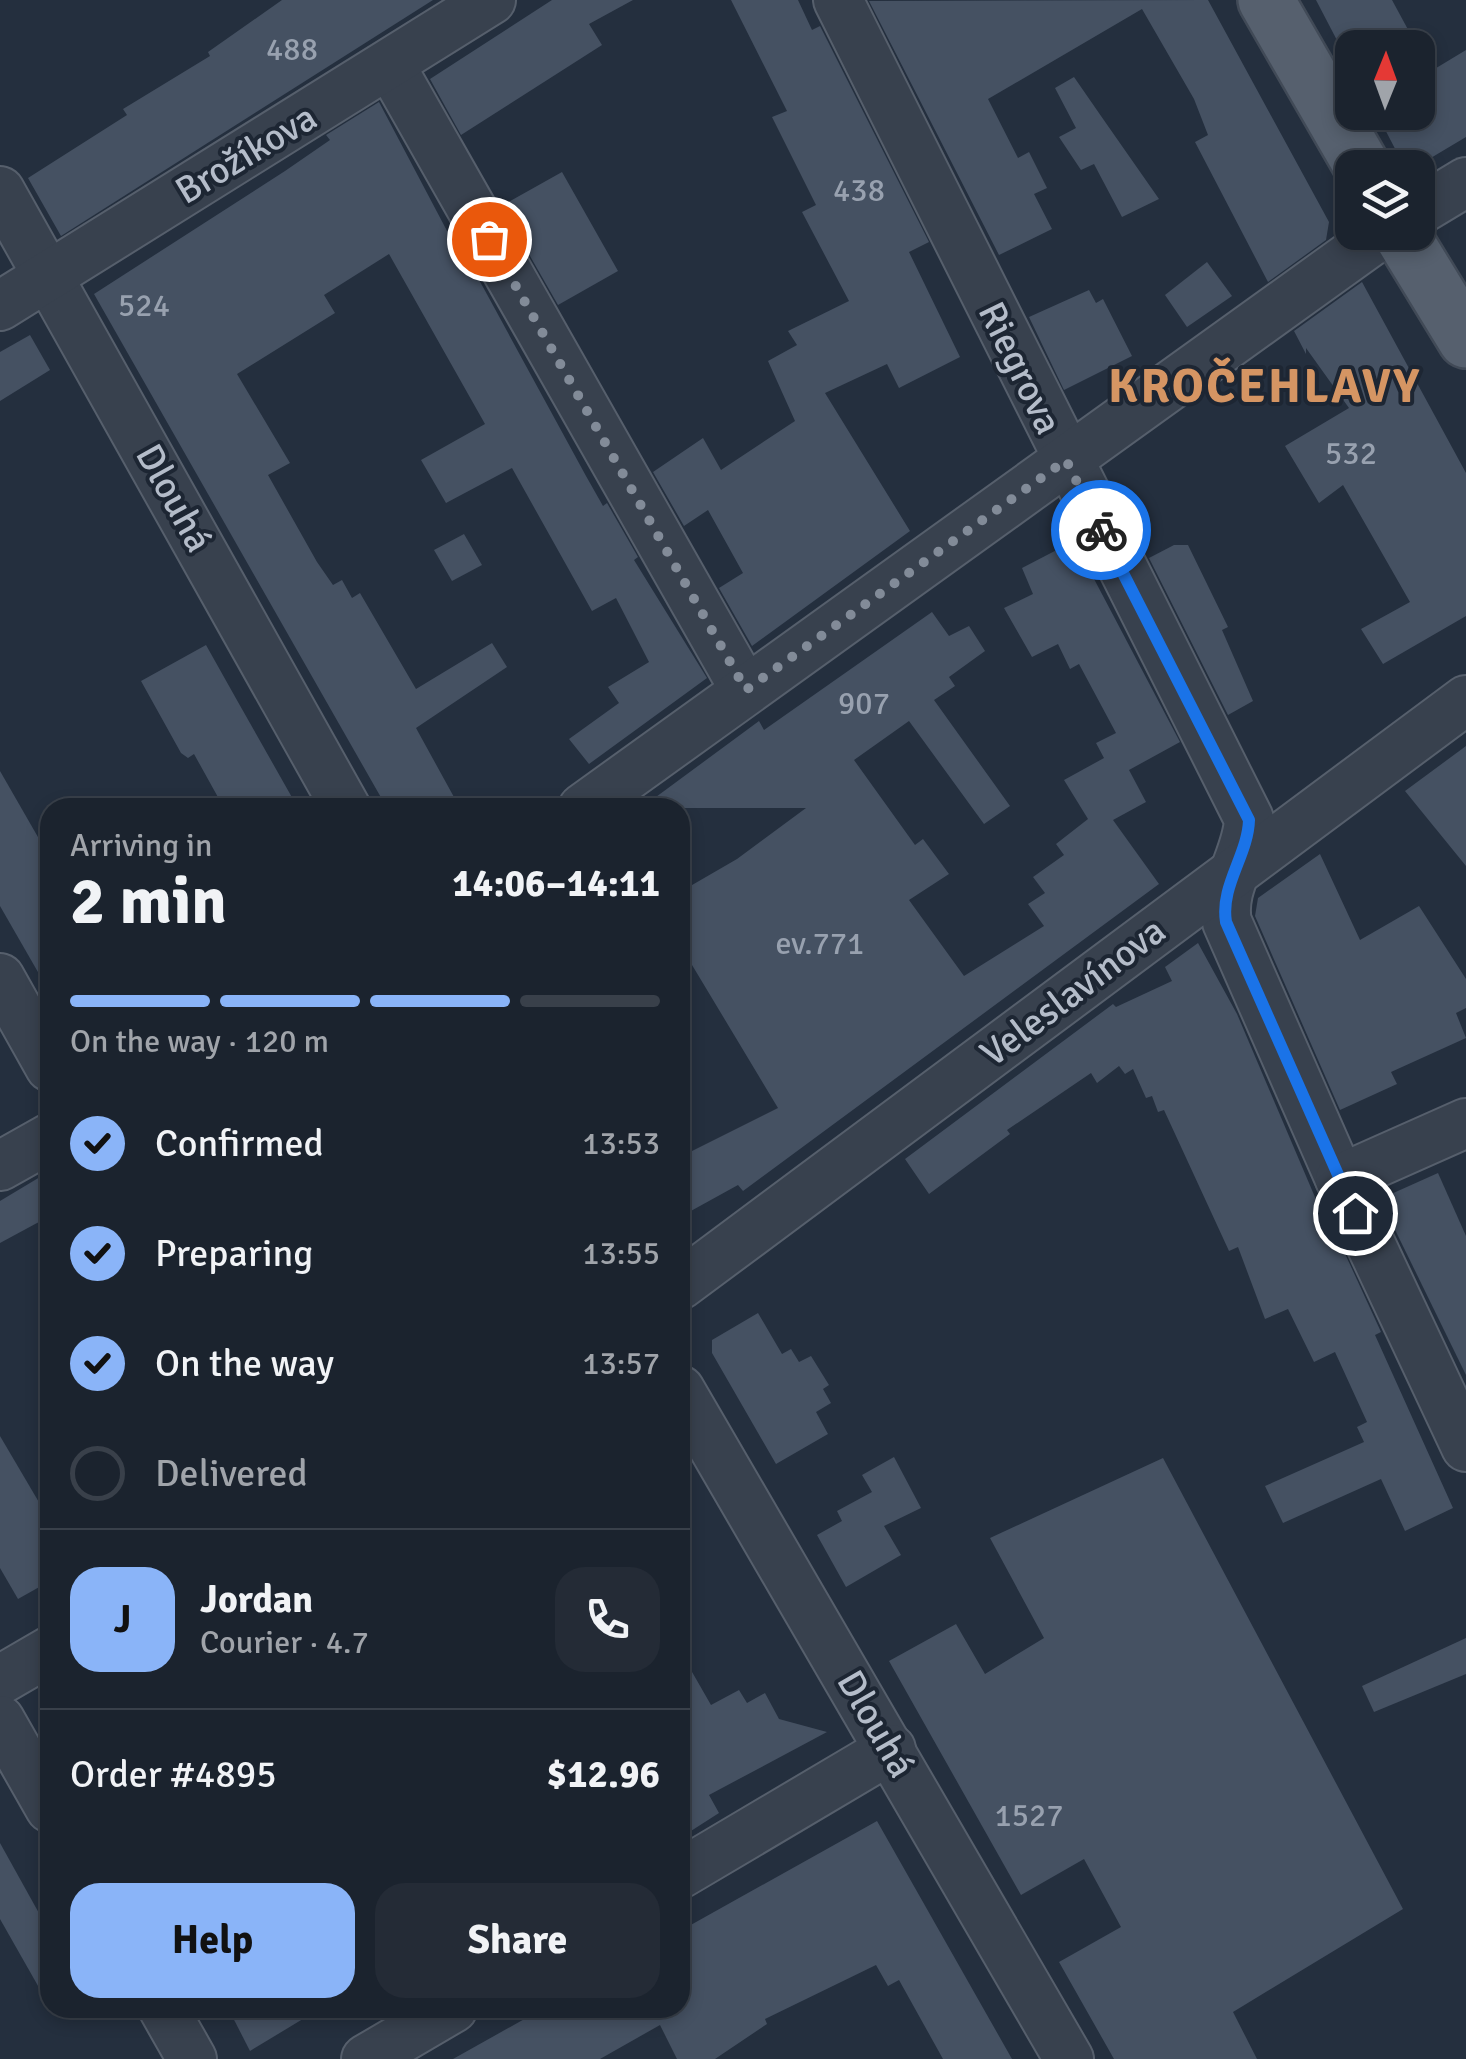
<!DOCTYPE html>
<html lang="en">
<head>
<meta charset="utf-8">
<style>
  :root { --surface:#1b232e; --page:#242b36; --text:#f1f3f6; --muted:#a0a4aa; --line:#39404a; --accent:#8ab4f8 }
  body { margin:0; font-family:Signika,sans-serif; background:var(--page); color:var(--text); height:100vh; display:flex; flex-direction:column; font-size:38px; white-space:nowrap }
  * { box-sizing:border-box; margin:0 }
  p { font-size:32px; color:var(--muted) }
  .icon { flex:none; width:55px; height:55px; fill:none; stroke:currentColor; stroke-width:2; stroke-linecap:round; stroke-linejoin:round }
  .map { position:relative; flex:1; overflow:hidden }
  .sheet { position:absolute; left:40px; top:798px; width:650px; height:1220px; display:flex; flex-direction:column; background:var(--surface); border-radius:30px; box-shadow:0 5px 15px #0003,0 0 0 2px var(--line) }
  .sheet>* { flex:none }
  .needle { width:65px; rotate:1deg }
  .fabs { position:absolute; left:1335px; top:30px; display:grid; gap:20px }
  .fabs a { display:grid; place-items:center; width:100px; height:100px; border-radius:20px; background:var(--surface); box-shadow:0 5px 15px #0003,0 0 0 2px var(--line); font-size:50px }
  .pin { position:absolute; display:grid; place-items:center; width:85px; height:85px; color:#fff; margin:-42px; border:5px solid #fff; border-radius:50%; box-shadow:0 2px 10px #0007 }
  .courier { position:absolute; display:grid; place-items:center; width:100px; height:100px; margin:-50px; border:8px solid #1a73e8; border-radius:50%; background:#fff; color:#222; box-shadow:0 2px 12px #0007 }
  .headline em { font-style:normal; font-weight:700 }
  .headline div { display:flex; flex-direction:column-reverse }
  .headline { display:flex; align-items:center; justify-content:space-between; height:170px; padding:0 30px }
  h1 { font-size:65px; font-weight:700; line-height:75px }
  .bar { display:grid; grid-template-columns:repeat(4,1fr); gap:15px 10px; align-content:center; height:120px; padding:0 30px }
  .bar i { height:12px; border-radius:8px; background:var(--line) }
  .bar .active { background:var(--accent) }
  .bar p { grid-column:span 4 }
  .line { display:flex; align-items:center; gap:25px; padding:0 30px; border-top:2px solid var(--line) }
  .line div { flex:1 }
  .round { display:grid; place-items:center; flex:none; width:105px; height:105px; border-radius:30px; background:var(--page) }
  ol { padding:0 30px; list-style:none }
  li { display:flex; align-items:center; gap:30px; height:110px }
  li p { margin-inline-start:auto }
  li .icon { padding:10px; border-radius:50%; background:var(--accent); color:#111; stroke-width:4 }
  li:last-child { color:var(--muted) }
  li i { width:55px; height:55px; border:5px solid var(--line); border-radius:50% }
  .button { display:flex; gap:20px; margin-top:auto; padding:20px 30px }
  .button a { flex:1; height:115px; border-radius:30px; background:var(--accent); color:#111; font-size:40px; font-weight:700; line-height:115px; text-align:center }
  .button a+a { background:var(--page); color:var(--text) }
  .map>svg:first-child { display:block }
  .building { fill:#455162 }
  .lines { fill:none; stroke-linecap:round; stroke-linejoin:round }
  .minor-casing { stroke:#565f6c; stroke-width:52 }
  .primary-casing { stroke:#414a57; stroke-width:60 }
  .minor { stroke:#38414e; stroke-width:48 }
  .primary { stroke:#56606e; stroke-width:55 }
  .done { stroke:#828b98; stroke-width:10; stroke-dasharray:0 18 }
  .route { stroke:#1a73e8; stroke-width:12 }
  .labels { text-anchor:middle; dominant-baseline:central; stroke-width:8; stroke-linejoin:round; paint-order:stroke }
  .number-label { font-size:32px; fill:#98a1af }
  .street-label { font-size:38px; fill:#b4bcc9; stroke:#1d2633 }
  .district-label { font-size:48px; font-weight:bold; letter-spacing:2.5px; fill:#d59563; stroke:#1d2633 }
</style>
</head>
<body>
<div class="map">
<svg width="1466" height="2059" viewBox="0 0 1466 2059">
  <rect width="100%" height="100%" fill="#242f3e"/>
  <g class="building">
    <polygon points="282,0 433,0 61,236 28,178 127,115 123,109 210,56 208,52"/>
    <polygon points="552,0 633,0 589,24 602,45 461,135 430,79"/>
    <polygon points="731,0 798,0 812,30 820,26 929,242 909,252 960,357 899,388 887,364 825,393 910,531 752,646 719,588 743,573 708,510 684,526 653,472 703,438 721,470 795,421 768,361 797,345 788,331 849,301 802,212 816,205 772,117 787,111"/>
    <polygon points="1208,0 1329,222 1326,240 1268,282 1195,142 1208,135 1194,99 1142,9 988,99 1018,158 1029,152 1047,188 1034,194 1052,229 999,255 869,1"/>
    <polygon points="1316,0 1392,0 1418,48 1341,48"/>
    <polygon points="1466,50 1466,137 1414,168 1405,168 1376,112 1418,112 1418,79"/>
    <polygon points="1074,77 1101,116 1159,199 1122,217 1094,164 1081,170 1059,137 1076,128 1055,88"/>
    <polygon points="379,102 455,246 459,243 586,476 603,506 607,503 638,557 634,560 707,678 589,764 569,739 619,703 608,687 649,662 616,598 592,611 512,468 446,503 421,460 485,424 389,254 324,295 335,313 237,374 290,463 268,475 317,562 333,585 342,580 352,598 360,593 416,689 492,643 507,667 416,728 460,808 387,808 94,294 285,171 330,140 326,135"/>
    <polygon points="562,172 618,271 558,305 506,214 510,212 505,204"/>
    <polygon points="1207,262 1232,296 1187,327 1165,295"/>
    <polygon points="1362,282 1466,473 1466,616 1383,664 1361,629 1410,602 1343,485 1319,503 1285,446 1349,408 1306,348 1306,354 1294,331"/>
    <polygon points="1089,290 1096,303 1103,299 1132,356 1064,390 1029,317"/>
    <polygon points="30,335 50,370 0,401 0,352"/>
    <polygon points="464,534 482,565 452,581 434,550"/>
    <polygon points="1074,541 1180,742 1129,770 1146,802 1113,820 1159,884 743,1191 738,1185 680,1217 680,1157 778,1108 680,945 680,892 737,859 806,808 641,808 759,721 764,730 932,612 949,636 969,626 985,651 949,677 955,686 934,700 1010,806 984,824 909,721 854,760 915,845 923,839 949,874 909,900 964,976 1044,926 1028,904 1045,893 1033,877 1064,855 1056,844 1088,819 1064,780 1104,758 1096,743 1116,733 1079,664 1070,669 1058,644 1032,657 1004,608 1033,594 1022,568"/>
    <polygon points="1174,545 1188,545 1228,627 1222,630 1253,701 1228,715 1149,558"/>
    <polygon points="206,645 238,702 298,808 224,808 194,754 188,758 181,753 141,681"/>
    <polygon points="1466,746 1466,866 1405,791"/>
    <polygon points="0,771 50,858 50,993 0,906"/>
    <polygon points="1320,854 1360,940 1419,906 1466,979 1466,1008 1456,1013 1466,1038 1391,1072 1397,1084 1340,1110 1255,916 1258,898"/>
    <polygon points="1198,943 1237,1014 1326,1223 1330,1221 1381,1332 1375,1335 1453,1508 1405,1531 1381,1479 1283,1523 1265,1486 1364,1442 1357,1427 1367,1422 1335,1352 1314,1362 1288,1309 1265,1319 1238,1247 1229,1251 1164,1110 1158,1112 1152,1096 1146,1098 1133,1069 1125,1074 1119,1066 1097,1083 1091,1073 1007,1130 1010,1134 929,1194 905,1159 1113,1004 1116,1007 1172,981 1165,967"/>
    <polygon points="50,1171 50,1216 0,1243 0,1201"/>
    <polygon points="1438,1173 1466,1236 1466,1375 1380,1199"/>
    <polygon points="758,1313 782,1354 791,1349 799,1362 811,1356 829,1385 823,1389 831,1403 816,1412 828,1434 776,1464 712,1353 712,1340"/>
    <polygon points="0,1436 50,1521 50,1581 18,1599 0,1568"/>
    <polygon points="894,1457 921,1508 884,1526 901,1555 846,1587 817,1535 842,1521 837,1511 872,1492 862,1475"/>
    <polygon points="1163,1458 1403,1909 1233,2012 1257,2059 1114,2059 1059,1962 1121,1927 1084,1859 1021,1895 889,1661 956,1624 985,1674 1044,1638 990,1538"/>
    <polygon points="1466,1638 1466,1674 1374,1712 1362,1686"/>
    <polygon points="680,1651 711,1705 739,1690 747,1703 765,1693 779,1719 827,1732 709,1795 719,1813 680,1838"/>
    <polygon points="877,1821 1012,2059 943,2059 899,1980 888,1986 876,1965 765,2019 767,2024 715,2059 677,2059 660,2025 600,2059 453,2059 544,2008 680,2008 680,1931"/>
    <polygon points="0,1843 50,1933 50,2007 0,1919"/>
    <polygon points="228,2008 321,2008 250,2051"/>
  </g>
  <g class="lines">
    <defs>
      <g id="minor">
        <path d="M838 0 1249 819C1248 855 1220 886 1227 922L1340 1179 1466 1447"/>
        <polyline points="390,65 745,690"/>
        <polyline points="0,191 346,808"/>
        <polyline points="1418,211 1466,182"/>
        <polyline points="0,306 491,0"/>
        <polyline points="583,808 1384,232"/>
        <polyline points="0,978 50,1067"/>
        <polyline points="0,1166 50,1138"/>
        <polyline points="1340,1179 1466,1123"/>
        <polyline points="680,1285 1466,700"/>
        <polyline points="680,1390 1069,2059"/>
        <polyline points="0,1680 50,1651"/>
        <polyline points="0,1720 50,1808"/>
        <polyline points="680,1874 891,1749"/>
        <polyline points="163,2008 192,2059"/>
        <polyline points="366,2059 453,2008"/>
      </g>
      <g id="primary">
        <polyline points="1266,0 1363,168"/>
        <polyline points="1400,232 1466,340"/>
      </g>
    </defs>
    <use href="#minor" class="minor-casing"/>
    <use href="#primary" class="primary-casing"/>
    <use href="#minor" class="minor"/>
    <use href="#primary" class="primary"/>
  </g>
  <g class="lines">
    <polyline class="done" points="489,239 746,690 1066,460 1101,530"/>
    <path class="route" d="M1101 530 1249 820C1248 855 1220 886 1226 922L1355 1213"/>
  </g>
  <g class="labels">
    <g class="number-label">
      <text x="292" y="49">488</text>
      <text x="859" y="190">438</text>
      <text x="144" y="305">524</text>
      <text x="1351" y="453">532</text>
      <text x="864" y="703">907</text>
      <text x="820" y="943">ev.771</text>
      <text x="1029" y="1815">1527</text>
    </g>
    <g class="street-label">
      <text transform="translate(246 154) rotate(-31)">Brožíkova</text>
      <text transform="translate(1020 368) rotate(64)">Riegrova</text>
      <text transform="translate(174 498) rotate(61)">Dlouhá</text>
      <text transform="translate(1073 992) rotate(-37)">Veleslavínova</text>
      <text transform="translate(876 1724) rotate(60)">Dlouhá</text>
    </g>
    <g class="district-label">
      <text x="1265" y="386">KROČEHLAVY</text>
    </g>
  </g>
</svg>
<div class="fabs">
<a><svg class="needle" viewBox="-14 -14 28 28"><path d="M0-13l5 13h-10z" fill="#e53935"/><path d="M0 13l5-13h-10z" fill="#a0a4aa"/></svg></a>
<a><svg class="icon" aria-label="layers" viewBox="0 0 24 24"><path d="M12 4l9 5-9 5-9-5zM3 14l9 5 9-5"/></svg></a>
</div>
<div class="pin" style="left:489px;top:239px;background:#ea580c"><svg class="icon" aria-label="bag" viewBox="0 0 24 24"><path d="M5 8h14l-1 12H6zM9 8a3 3 0 0 1 6 0"/></svg></div>
<div class="pin" style="left:1355px;top:1213px;background:#1f2937"><svg class="icon" aria-label="home" viewBox="0 0 24 24"><path d="M3 11l9-7 9 7M6 9v11h12V9"/></svg></div>
<div class="courier" style="left:1101px;top:530px"><svg class="icon" aria-label="bike" viewBox="0 0 24 24"><circle cx="6" cy="16" r="4"/><circle cx="18" cy="16" r="4"/><path d="M6 16l4-8h5l3 8M10 8l3 8H6M13 5h3"/></svg></div>
<section class="sheet">
<div class="headline"><div><h1>2 min</h1><p>Arriving in</p></div><em>14:06–14:11</em></div>
<div class="bar"><i class="active"></i><i class="active"></i><i class="active"></i><i></i><p>On the way · 120 m</p></div>
<ol>
<li><svg class="icon" aria-label="check" viewBox="0 0 24 24"><path d="M5 12l5 5 9-10"/></svg>Confirmed<p>13:53</p></li>
<li><svg class="icon" aria-label="check" viewBox="0 0 24 24"><path d="M5 12l5 5 9-10"/></svg>Preparing<p>13:55</p></li>
<li><svg class="icon" aria-label="check" viewBox="0 0 24 24"><path d="M5 12l5 5 9-10"/></svg>On the way<p>13:57</p></li>
<li><i></i>Delivered</li>
</ol>
<div class="line" style="height:180px"><b class="round" style="background:var(--accent);color:#111">J</b><div><b>Jordan</b><p>Courier · 4.7</p></div><a class="round"><svg class="icon" aria-label="phone" viewBox="0 0 24 24"><path d="M5 4h4l2 5-3 2q2 4 5 5l2-3 5 2v4C11 20 4 13 5 4z"/></svg></a></div>
<div class="line" style="height:130px"><div>Order #4895</div><b>$12.96</b></div>
<div class="button"><a>Help</a><a>Share</a></div>
</section>
</div>
</body>
</html>
